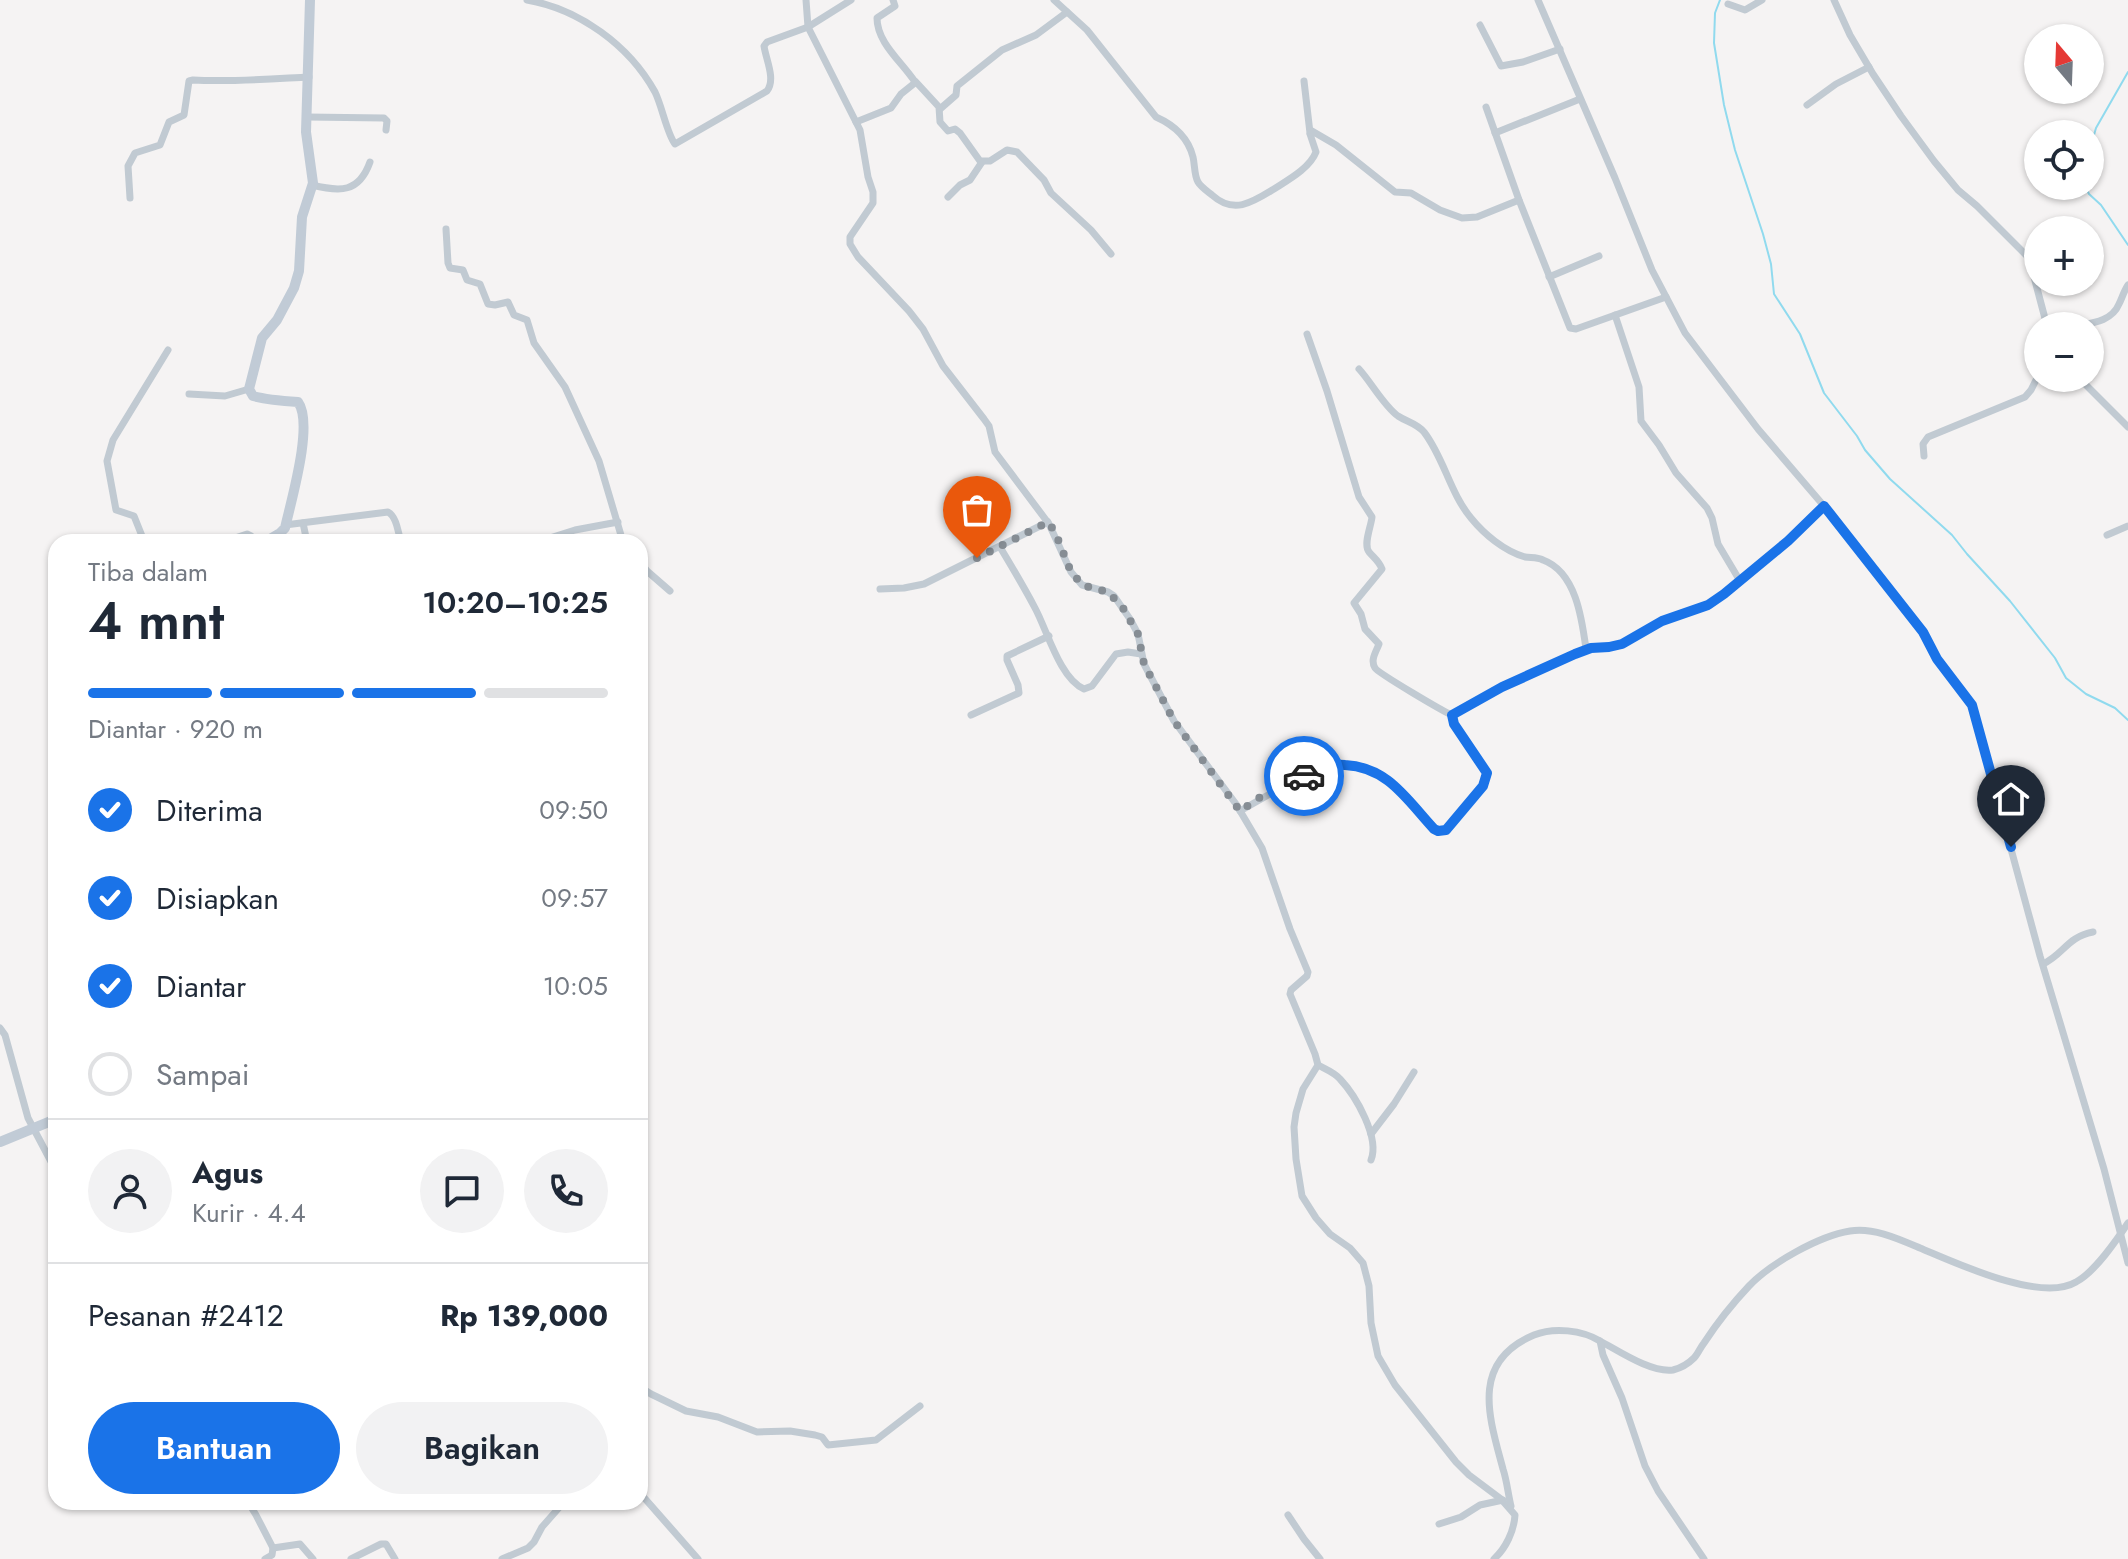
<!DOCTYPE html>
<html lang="id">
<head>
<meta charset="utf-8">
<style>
  :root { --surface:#fff; --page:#f2f2f3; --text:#1f2937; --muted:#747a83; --line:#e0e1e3; --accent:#1a73e8 }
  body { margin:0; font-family:Jost,sans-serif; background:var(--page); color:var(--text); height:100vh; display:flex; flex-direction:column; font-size:30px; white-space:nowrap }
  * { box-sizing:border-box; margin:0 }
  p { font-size:26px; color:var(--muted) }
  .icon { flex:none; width:44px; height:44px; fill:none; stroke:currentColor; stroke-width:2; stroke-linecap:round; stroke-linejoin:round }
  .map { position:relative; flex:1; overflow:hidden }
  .side { position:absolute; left:48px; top:534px; width:600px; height:976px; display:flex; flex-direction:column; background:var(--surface); border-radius:24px; box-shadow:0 2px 6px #0004 }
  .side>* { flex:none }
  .needle { width:52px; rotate:341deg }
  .fabs { position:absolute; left:2024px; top:24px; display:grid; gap:16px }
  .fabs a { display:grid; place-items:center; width:80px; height:80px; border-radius:50%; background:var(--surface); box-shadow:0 2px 6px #0004; font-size:40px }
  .pin { position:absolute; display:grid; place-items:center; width:68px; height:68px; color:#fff; margin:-82px -34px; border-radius:50% 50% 50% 0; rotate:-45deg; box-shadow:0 0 8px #0007 }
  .pin .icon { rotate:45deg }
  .courier { position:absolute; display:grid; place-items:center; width:80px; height:80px; margin:-40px; border:6px solid #1a73e8; border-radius:50%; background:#fff; color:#222; box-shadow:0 2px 10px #0007 }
  .headline em { font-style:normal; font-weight:600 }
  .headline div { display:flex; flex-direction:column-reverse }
  .headline { display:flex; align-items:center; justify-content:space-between; height:136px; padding:0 40px }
  h1 { font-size:52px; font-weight:600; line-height:60px }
  .bar { display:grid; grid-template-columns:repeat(4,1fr); gap:12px 8px; align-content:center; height:96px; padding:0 40px }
  .bar i { height:10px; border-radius:6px; background:var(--line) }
  .bar .current { background:var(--accent) }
  .bar p { grid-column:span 4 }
  .line { display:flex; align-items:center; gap:20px; padding:0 40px; border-top:2px solid var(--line) }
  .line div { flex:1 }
  .round { display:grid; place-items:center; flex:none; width:84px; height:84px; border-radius:42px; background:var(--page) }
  ol { padding:0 40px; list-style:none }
  li { display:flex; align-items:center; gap:24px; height:88px }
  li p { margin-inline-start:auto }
  li .icon { padding:8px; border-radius:50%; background:var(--accent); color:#fff; stroke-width:4 }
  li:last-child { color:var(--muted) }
  li i { width:44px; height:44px; border:4px solid var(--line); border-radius:50% }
  .primary-button { display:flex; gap:16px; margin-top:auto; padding:16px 40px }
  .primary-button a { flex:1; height:92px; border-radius:48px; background:var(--accent); color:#fff; font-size:32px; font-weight:600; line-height:92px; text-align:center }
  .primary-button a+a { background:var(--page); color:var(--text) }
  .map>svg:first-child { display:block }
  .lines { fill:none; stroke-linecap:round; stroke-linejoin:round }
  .stream { stroke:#90daee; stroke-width:2 }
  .street { stroke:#c1cad2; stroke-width:7 }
  .secondary { stroke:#c1cbd6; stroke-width:10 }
  .done { stroke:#868d94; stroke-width:8; stroke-dasharray:0 14.4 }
  .route { stroke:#1a73e8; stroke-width:10 }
</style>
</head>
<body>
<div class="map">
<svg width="2128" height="1559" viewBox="0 0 2128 1559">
  <rect width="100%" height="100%" fill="#f5f3f3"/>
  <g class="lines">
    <g class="stream">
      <polyline points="1720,0 1715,13 1714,43 1724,105 1735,150 1763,234 1771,264 1774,294 1800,334 1824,393 1857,436 1865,450 1890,479 1952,535 1967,554 2010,601 2055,658 2066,678 2086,694 2115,708 2128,720"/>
      <polyline points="2090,149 2096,128 2128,72"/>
      <polyline points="2085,186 2089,194 2101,205 2128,245"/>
    </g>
    <g class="street">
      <path d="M527 0C579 9 629 45 655 92 662 106 667 134 675 144L767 91C776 79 766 60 764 46L767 42 808 27 851 0"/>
      <path d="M806 0 808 27 860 130 868 177 873 192V203L850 237V244L858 257 909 311 923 329 943 366 984 419 989 426 995 452 1049 524 1071 572 1082 585 1108 592 1114 596 1130 619 1138 634 1144 664 1174 721 1236 804 1262 848 1290 929 1308 972 1307 976 1291 990 1290 994 1315 1054 1318 1065 1303 1089 1296 1113 1294 1127 1296 1159 1302 1196 1316 1218 1330 1234 1350 1248 1363 1263 1369 1286 1371 1323 1378 1356 1395 1385 1456 1462 1469 1475 1501 1499 1515 1515C1514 1531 1506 1548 1494 1559"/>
      <path d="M893 0 895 6 877 18C877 43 902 62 915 82"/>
      <path d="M1054 0 1087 30 1156 117C1174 125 1188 137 1193 157 1195 165 1194 175 1198 182 1201 187 1207 191 1212 195 1234 215 1253 202 1274 189 1288 180 1310 168 1316 152L1310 134 1312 131 1336 145 1395 192 1411 193 1440 210 1462 218 1477 217 1519 200"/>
      <polyline points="1538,0 1615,178 1652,270 1685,333 1758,429 1824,506 1923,632 1937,659 1972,705 2040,956 2104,1169 2128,1263"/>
      <polyline points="1834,0 1850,35 1873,74 1901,116 1934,161 1958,190 1977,206 2029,258 2047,326"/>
      <polyline points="1728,4 1745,10 1762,0"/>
      <polyline points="1480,25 1501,66 1523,62 1560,49"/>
      <polyline points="1304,81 1310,133"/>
      <polyline points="1807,105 1836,84 1869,67"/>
      <polyline points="1486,107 1519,200 1570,328 1576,329 1666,297"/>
      <polyline points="940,109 956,95 957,86 1002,50 1036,35 1067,12"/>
      <polyline points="307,117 384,118 387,121 386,130"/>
      <polyline points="856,122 891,108 901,94 916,82 939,107 940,122 948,131 955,129 960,133 980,161 990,161 1007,150 1017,152 1044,180 1051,193 1091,230 1111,254"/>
      <polyline points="1495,133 1580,99"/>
      <path d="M312 185C340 192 359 193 370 162"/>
      <polyline points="948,197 960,185 970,180 982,162"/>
      <path d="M130 198 128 166 135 153 160 145 169 122 184 115 189 81 193 80C232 82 270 79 309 77"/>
      <polyline points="446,229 448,263 450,268 463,270 467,280 480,284 488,304 495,305 508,302 514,315 527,320 534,343 565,387 599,461 623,542"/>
      <polyline points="2029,258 2038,249"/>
      <polyline points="1549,277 1599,256"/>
      <polyline points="1615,315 1639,387 1641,421 1659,445 1676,473 1707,508 1712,518 1718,544 1740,581"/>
      <path d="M2077 326C2093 323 2112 321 2119 304 2122 298 2124 291 2128 285"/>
      <path d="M1307 334 1327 391 1359 497 1372 517C1371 527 1363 544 1369 552 1374 558 1379 561 1382 569L1354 603 1361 614 1365 629 1379 644C1376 652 1370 660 1375 668 1378 673 1444 712 1452 715L1502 687 1575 654 1591 648 1609 647 1622 644 1662 621 1696 610 1714 602 1788 541 1824 506"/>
      <polyline points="168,350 113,440 107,461 116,510 134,516 144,541 204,542"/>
      <path d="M1359 369C1371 382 1384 406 1398 416 1407 422 1416 423 1424 432 1444 458 1450 493 1471 518 1484 534 1504 551 1525 557 1531 558 1537 557 1543 560 1576 572 1582 619 1586 649"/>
      <polyline points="2079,378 2128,427"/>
      <polyline points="189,394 225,396 249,389"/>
      <polyline points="1924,456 1923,444 1928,437 2025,397 2031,390 2038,376"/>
      <polyline points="303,523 307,542"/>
      <path d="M285 525 388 512C397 517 398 533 401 542"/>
      <polyline points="2107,535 2128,526"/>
      <polyline points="223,542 247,534 251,536 253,542"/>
      <polyline points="537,542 575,530 618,522"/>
      <path d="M1000 547C1012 567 1024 587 1035 608 1047 630 1060 679 1084 689L1092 686 1116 654 1128 652 1141 654"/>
      <polyline points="640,562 647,571 670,591"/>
      <polyline points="880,589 904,588 924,584 1048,522"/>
      <polyline points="971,715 1019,693 1018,685 1007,660 1007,656 1049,636"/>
      <path d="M1312 768C1380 757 1392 783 1434 829L1438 831 1446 830 1483 786 1487 773 1454 724 1452 715"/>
      <polyline points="1240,811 1310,771 1310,764 1304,757"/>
      <path d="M2043 964C2064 954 2067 937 2093 932"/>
      <polyline points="0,1028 5,1035 28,1118 56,1171"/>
      <path d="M1318 1065C1325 1069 1334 1072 1340 1079 1356 1096 1380 1138 1371 1160"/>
      <polyline points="1371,1134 1394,1104 1414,1072"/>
      <path d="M1600 1341C1619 1351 1651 1373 1673 1370 1681 1368 1688 1364 1694 1358 1698 1354 1700 1348 1704 1343 1717 1323 1733 1303 1749 1286 1771 1263 1819 1236 1850 1231 1873 1227 1899 1239 1920 1248 1956 1263 2041 1303 2076 1282 2095 1272 2116 1241 2128 1223"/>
      <polyline points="640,1387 651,1394 686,1411 718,1417 757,1432 790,1431 815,1435 822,1437 828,1445 876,1440 920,1406"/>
      <polyline points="640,1493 698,1559"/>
      <polyline points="248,1502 256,1515 273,1548 300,1544 313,1559"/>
      <path d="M1511 1506C1508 1494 1507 1481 1503 1469 1489 1417 1470 1362 1534 1335 1554 1327 1582 1330 1600 1341L1603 1355 1622 1398 1645 1466 1658 1491 1704 1559"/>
      <polyline points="1288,1515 1304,1539 1320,1559"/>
      <polyline points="1439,1524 1461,1517 1480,1505 1503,1500"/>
      <polyline points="265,1559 272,1555 273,1548"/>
      <polyline points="351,1559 381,1544 386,1544 395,1559"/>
      <polyline points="502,1559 528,1548 534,1542 542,1527 564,1502"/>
    </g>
    <g class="secondary">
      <path d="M265 542 280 533 285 528C291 501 314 424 298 402 283 401 268 400 253 396L249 389 262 338 277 320 294 288 299 271 302 217 313 183 306 132 310 0"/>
      <polyline points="0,1142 56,1119"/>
    </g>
  </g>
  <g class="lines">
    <polyline class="done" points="977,558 1048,522 1055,532 1071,572 1078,580 1082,585 1108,592 1123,608 1138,634 1144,664 1174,721 1240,811 1259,798 1304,776"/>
    <path class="route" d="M1304 776C1307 773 1310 769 1313 768 1321 764 1336 764 1345 765 1388 767 1407 800 1434 829L1438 831 1446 830 1483 786 1487 773 1454 724 1452 715 1502 687 1575 654 1591 648 1609 647 1622 644 1662 621 1708 605 1724 594 1788 541 1824 506 1923 632 1937 659 1972 705 2011 847"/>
  </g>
</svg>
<div class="fabs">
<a><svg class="needle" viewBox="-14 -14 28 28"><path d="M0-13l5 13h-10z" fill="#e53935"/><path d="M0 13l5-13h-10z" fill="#747a83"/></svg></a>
<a><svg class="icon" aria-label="locate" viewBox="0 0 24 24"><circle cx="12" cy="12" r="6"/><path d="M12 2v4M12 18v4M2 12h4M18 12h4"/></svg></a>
<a>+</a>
<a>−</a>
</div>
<div class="pin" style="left:977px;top:558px;background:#ea580c"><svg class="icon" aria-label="bag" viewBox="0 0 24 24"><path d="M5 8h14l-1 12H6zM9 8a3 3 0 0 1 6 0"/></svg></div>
<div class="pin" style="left:2011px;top:847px;background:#1f2937"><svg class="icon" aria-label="home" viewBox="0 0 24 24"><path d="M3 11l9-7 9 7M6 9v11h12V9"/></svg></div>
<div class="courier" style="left:1304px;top:776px"><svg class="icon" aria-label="car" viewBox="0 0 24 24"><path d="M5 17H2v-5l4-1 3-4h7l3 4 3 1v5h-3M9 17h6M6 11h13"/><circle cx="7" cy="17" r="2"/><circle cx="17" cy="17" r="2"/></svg></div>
<section class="side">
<div class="headline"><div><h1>4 mnt</h1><p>Tiba dalam</p></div><em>10:20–10:25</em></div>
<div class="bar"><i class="current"></i><i class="current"></i><i class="current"></i><i></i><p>Diantar · 920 m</p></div>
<ol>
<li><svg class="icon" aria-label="check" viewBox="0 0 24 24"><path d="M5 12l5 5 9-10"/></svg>Diterima<p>09:50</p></li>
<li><svg class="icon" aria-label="check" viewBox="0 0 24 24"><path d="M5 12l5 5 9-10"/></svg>Disiapkan<p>09:57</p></li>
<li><svg class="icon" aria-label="check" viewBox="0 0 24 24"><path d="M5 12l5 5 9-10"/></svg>Diantar<p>10:05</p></li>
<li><i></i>Sampai</li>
</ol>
<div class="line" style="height:144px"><a class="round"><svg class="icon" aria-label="person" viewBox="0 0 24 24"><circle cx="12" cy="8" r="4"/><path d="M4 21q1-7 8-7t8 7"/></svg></a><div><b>Agus</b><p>Kurir · 4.4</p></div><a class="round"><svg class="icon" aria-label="chat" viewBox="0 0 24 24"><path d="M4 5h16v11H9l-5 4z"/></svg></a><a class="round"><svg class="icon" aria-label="phone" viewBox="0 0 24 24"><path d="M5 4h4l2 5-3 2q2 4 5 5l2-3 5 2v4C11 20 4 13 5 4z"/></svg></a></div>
<div class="line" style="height:104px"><div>Pesanan #2412</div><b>Rp 139,000</b></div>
<div class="primary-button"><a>Bantuan</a><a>Bagikan</a></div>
</section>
</div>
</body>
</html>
